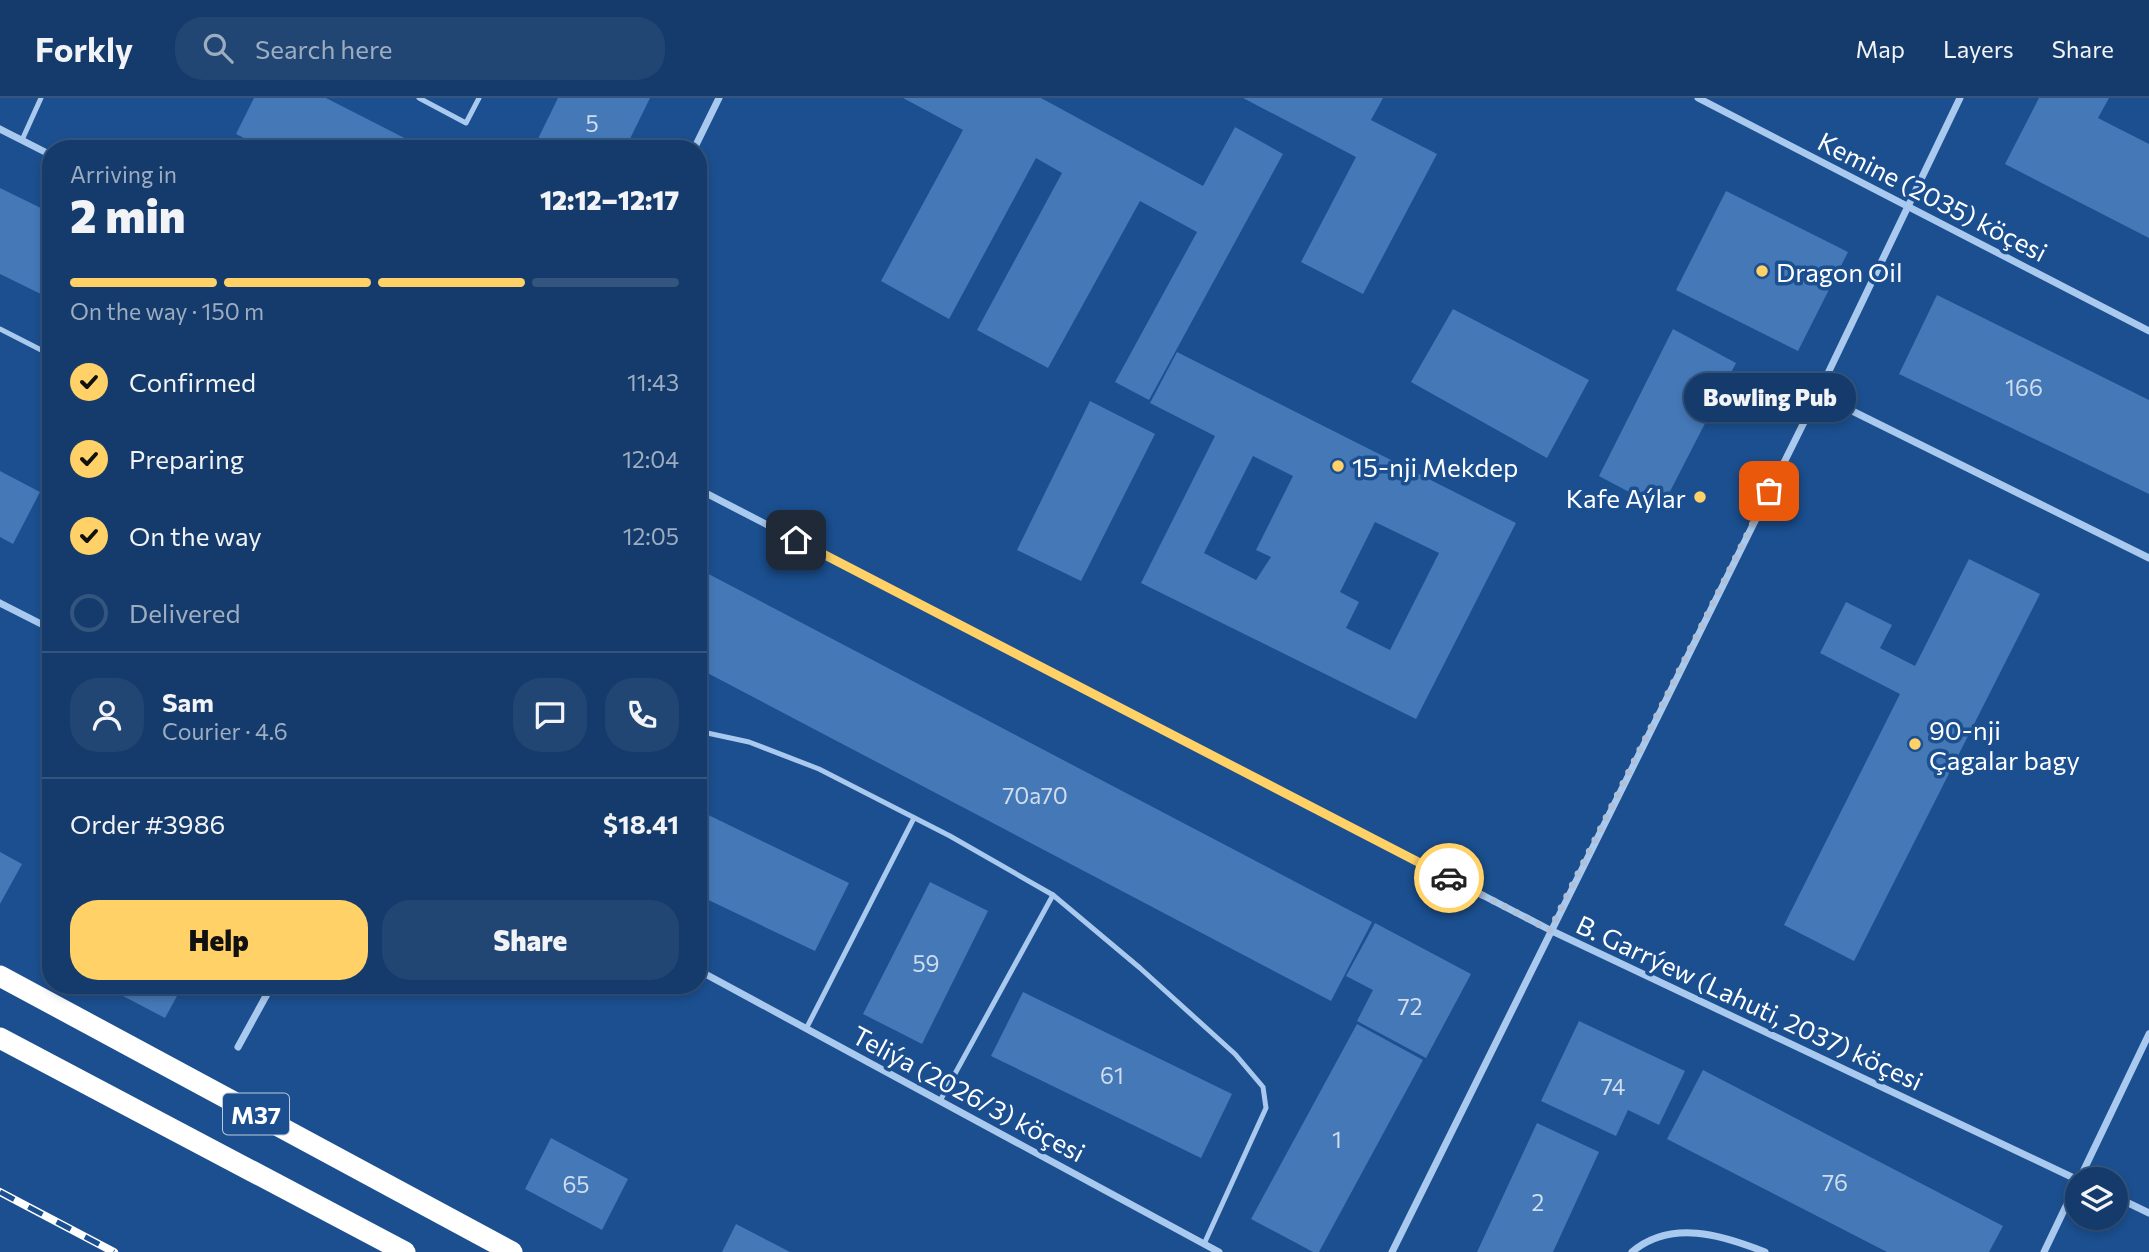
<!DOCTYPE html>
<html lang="en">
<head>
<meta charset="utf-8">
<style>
  :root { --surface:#143b6b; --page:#214673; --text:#f1f3f6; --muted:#9dadc1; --line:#33557e; --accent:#ffd166 }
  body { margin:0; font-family:Commissioner,sans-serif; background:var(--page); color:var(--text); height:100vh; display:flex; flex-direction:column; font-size:26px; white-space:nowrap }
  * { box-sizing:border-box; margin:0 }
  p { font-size:23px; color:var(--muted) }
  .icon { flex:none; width:38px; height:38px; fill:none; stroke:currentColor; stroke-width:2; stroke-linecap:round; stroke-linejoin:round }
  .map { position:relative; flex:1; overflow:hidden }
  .details { position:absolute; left:42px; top:42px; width:665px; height:854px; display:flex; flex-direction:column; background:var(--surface); border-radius:28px; box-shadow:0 4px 10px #0003,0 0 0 2px var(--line) }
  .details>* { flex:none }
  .buttons { position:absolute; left:2065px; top:1069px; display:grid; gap:14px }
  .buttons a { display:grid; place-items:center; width:63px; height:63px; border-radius:50%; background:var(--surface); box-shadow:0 4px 10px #0003,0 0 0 2px var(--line); font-size:35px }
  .pin { position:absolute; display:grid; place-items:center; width:60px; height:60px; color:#fff; margin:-30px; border-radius:14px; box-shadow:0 4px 10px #0006 }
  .courier { position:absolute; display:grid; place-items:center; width:70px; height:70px; margin:-35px; border:5px solid #ffd166; border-radius:50%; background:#fff; color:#222; box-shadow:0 2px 9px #0007 }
  .bubble { position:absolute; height:49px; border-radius:24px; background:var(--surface); box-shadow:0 4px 10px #0003,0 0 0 2px var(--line); font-size:23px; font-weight:800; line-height:49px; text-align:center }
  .summary em { font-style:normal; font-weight:800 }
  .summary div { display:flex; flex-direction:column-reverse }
  .summary { display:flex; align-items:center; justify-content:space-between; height:119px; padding:0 28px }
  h1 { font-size:46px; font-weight:800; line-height:52px }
  .bar { display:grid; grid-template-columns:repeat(4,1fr); gap:10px 7px; align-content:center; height:84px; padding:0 28px }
  .bar i { height:9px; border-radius:5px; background:var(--line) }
  .bar .active { background:var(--accent) }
  .bar p { grid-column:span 4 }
  .line { display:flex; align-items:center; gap:18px; padding:0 28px; border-top:2px solid var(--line) }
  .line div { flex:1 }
  .round { display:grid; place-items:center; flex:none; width:74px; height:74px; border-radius:28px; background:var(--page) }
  ol { padding:0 28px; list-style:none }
  li { display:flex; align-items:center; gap:21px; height:77px }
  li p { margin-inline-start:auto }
  li .icon { padding:7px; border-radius:50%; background:var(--accent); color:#111; stroke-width:4 }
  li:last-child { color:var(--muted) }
  li i { width:38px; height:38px; border:4px solid var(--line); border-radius:50% }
  .cta { display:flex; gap:14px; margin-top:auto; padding:14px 28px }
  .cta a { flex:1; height:80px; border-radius:28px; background:var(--accent); color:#111; font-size:28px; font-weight:800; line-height:80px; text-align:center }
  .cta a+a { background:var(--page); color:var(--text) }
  header { display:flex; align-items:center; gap:42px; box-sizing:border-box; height:98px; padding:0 35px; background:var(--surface); border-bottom:2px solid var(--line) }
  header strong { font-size:33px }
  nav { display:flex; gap:38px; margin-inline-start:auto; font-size:24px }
  .search { width:490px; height:63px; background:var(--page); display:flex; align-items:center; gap:18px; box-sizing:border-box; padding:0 24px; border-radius:28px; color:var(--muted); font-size:26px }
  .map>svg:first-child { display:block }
  .building { fill:#4478b7; fill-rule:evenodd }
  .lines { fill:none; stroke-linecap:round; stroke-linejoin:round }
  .lane { stroke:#a9c9ee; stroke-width:5 }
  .street { stroke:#a9c9ee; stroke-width:7 }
  .highway { stroke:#fff; stroke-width:21 }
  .rail-casing { stroke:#fff; stroke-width:8 }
  .rail { stroke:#1b4f8f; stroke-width:5; stroke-dasharray:16; stroke-linecap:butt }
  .done { stroke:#afc1d8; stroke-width:7; stroke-dasharray:0 12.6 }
  .route { stroke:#ffd166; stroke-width:9 }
  .poi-dot { fill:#ffd166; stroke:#1b4f8f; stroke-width:2.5 }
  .labels { text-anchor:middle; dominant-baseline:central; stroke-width:7; stroke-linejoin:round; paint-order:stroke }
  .number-label { font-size:23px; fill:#d0dded }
  .shield { fill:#1b4f8f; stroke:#bbcadd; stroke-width:2 }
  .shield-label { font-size:24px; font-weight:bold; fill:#fff }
  .street-label { font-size:26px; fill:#fff; stroke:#1b4f8f }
  .poi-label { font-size:26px; fill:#fff; stroke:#1b4f8f; text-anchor:start }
</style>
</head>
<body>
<header>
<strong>Forkly</strong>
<div class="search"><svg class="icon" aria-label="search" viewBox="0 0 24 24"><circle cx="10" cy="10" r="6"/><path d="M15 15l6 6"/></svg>Search here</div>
<nav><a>Map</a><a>Layers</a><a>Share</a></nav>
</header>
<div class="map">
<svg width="2149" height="1154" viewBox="0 0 2149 1154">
  <rect width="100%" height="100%" fill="#1b4f8f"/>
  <g class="building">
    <polygon points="254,0 326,0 426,51 265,51 236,36"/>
    <polygon points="558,0 650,0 625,51 533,51"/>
    <polygon points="903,0 1041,0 1203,88 1235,29 1283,56 1149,302 1115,284 1197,134 1140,103 1048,270 977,232 1062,75 1036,60 949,221 881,183 963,32"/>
    <polygon points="1243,0 1383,0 1371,22 1437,56 1363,196 1301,164 1356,59"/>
    <polygon points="2039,0 2109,0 2098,20 2149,46 2149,140 2005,66"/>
    <polygon points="0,90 51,115 51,201 0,176"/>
    <polygon points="1726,93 1848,154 1798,253 1676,192"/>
    <polygon points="1937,197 2149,302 2149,396 1899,276"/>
    <polygon points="1453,211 1589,282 1547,360 1411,284"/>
    <polygon points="1673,231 1736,265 1661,411 1599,378"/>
    <path d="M1177 254 1516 425 1416 621 1141 485 1215 338 1150 305ZM1253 358 1293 378 1256 452 1271 459 1256 482 1204 455ZM1375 424 1439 455 1390 552 1346 530 1359 504 1340 494Z"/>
    <polygon points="1090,303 1155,336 1081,483 1017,452"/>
    <polygon points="0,373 40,394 13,446 0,439"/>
    <polygon points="1969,461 2040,496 1854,863 1784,827 1900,596 1820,555 1846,504 1892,527 1880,550 1915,568"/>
    <polygon points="699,471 1372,824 1331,903 698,570"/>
    <polygon points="698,712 849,785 815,853 698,797"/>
    <polygon points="0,754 22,766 0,806"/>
    <polygon points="930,784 988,813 922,946 863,916"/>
    <polygon points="1375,825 1471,876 1426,960 1357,923 1373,892 1346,878"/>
    <polygon points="102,887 183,887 165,920"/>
    <polygon points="1023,894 1232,996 1201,1060 991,958"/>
    <polygon points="1579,923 1685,973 1659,1027 1628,1012 1616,1038 1541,1003"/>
    <polygon points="1357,926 1423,962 1319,1154 1313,1154 1251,1121"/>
    <polygon points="1703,972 2003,1128 1989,1154 1887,1154 1667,1041"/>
    <polygon points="1537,1025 1599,1054 1553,1154 1477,1154"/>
    <polygon points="551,1040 628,1081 602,1132 525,1091"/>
    <polygon points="736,1126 790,1154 722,1154"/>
  </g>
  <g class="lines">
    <g class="lane">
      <polyline points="419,0 466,25 479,0"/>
      <polyline points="22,42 41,0"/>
      <polyline points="0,231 51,257"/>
      <polyline points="698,633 749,644 819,671 950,738 1053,797 1140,870 1235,956 1263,989 1266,1010 1204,1146"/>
      <polyline points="806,931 914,720"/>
      <polyline points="940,1003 1053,797"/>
    </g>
    <g class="street">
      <polyline points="1698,0 2149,233"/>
      <polyline points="0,31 51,57"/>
      <polyline points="694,51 719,0"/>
      <polyline points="1818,296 2149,460"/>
      <polyline points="698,391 1550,832 2078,1082"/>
      <polyline points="0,505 51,531"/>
      <polyline points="698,872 1219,1154"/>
      <polyline points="238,949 272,887"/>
      <polyline points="2079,1082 2149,936"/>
      <polyline points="2116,1099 2149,1115"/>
      <polyline points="1392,1154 1818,296 1960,0"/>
      <path d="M1632 1154C1671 1121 1722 1137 1765 1154"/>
      <polyline points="2044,1154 2077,1085"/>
    </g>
    <g class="highway">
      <polyline points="0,878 512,1154"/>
      <polyline points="0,940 405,1154"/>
    </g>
    <defs>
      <polyline id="rail" points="0,1094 114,1154"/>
    </defs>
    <use href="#rail" class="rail-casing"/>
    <use href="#rail" class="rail"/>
  </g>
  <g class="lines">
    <polyline class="done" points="1449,780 1550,832 1769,393"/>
    <polyline class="route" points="796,442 1449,780"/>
  </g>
  <g class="poi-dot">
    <circle cx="1762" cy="173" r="7"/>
    <circle cx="1338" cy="368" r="7"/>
    <circle cx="1700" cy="399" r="7"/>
    <circle cx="1915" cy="646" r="7"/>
  </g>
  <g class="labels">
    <g class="number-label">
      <text x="592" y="25">5</text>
      <text x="2024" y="289">166</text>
      <text x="1035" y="697">70а70</text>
      <text x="926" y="865">59</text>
      <text x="1410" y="908">72</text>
      <text x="1112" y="977">61</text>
      <text x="1613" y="988">74</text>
      <text x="1337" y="1041">1</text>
      <text x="1835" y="1084">76</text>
      <text x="576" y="1086">65</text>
      <text x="1538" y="1104">2</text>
    </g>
    <rect class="shield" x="223" y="995.5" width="66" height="41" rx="5"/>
    <g class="shield-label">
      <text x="256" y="1016">M37</text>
    </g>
    <g class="street-label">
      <text transform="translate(1933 98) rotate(27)">Kemine (2035) köçesi</text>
      <text transform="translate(1750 904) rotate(25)">B. Garrýew (Lahuti, 2037) köçesi</text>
      <text transform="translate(969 995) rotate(28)">Teliýa (2026/3) köçesi</text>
    </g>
    <g class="poi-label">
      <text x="1776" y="173">Dragon Oil</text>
      <text x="1352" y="368">15-nji Mekdep</text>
      <text x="1686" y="399" text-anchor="end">Kafe Aýlar</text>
      <text x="1929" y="631">90-nji<tspan x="1929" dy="30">Çagalar bagy</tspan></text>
    </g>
  </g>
</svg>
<div class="buttons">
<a><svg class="icon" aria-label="layers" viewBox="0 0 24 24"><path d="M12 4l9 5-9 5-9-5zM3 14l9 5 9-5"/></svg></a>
</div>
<div class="pin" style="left:1769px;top:393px;background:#ea580c"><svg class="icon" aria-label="bag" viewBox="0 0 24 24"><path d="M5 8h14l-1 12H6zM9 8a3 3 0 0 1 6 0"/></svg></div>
<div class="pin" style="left:796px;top:442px;background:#1f2937"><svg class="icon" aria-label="home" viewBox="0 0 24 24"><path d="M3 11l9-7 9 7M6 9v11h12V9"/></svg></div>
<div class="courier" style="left:1449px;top:780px"><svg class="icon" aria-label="car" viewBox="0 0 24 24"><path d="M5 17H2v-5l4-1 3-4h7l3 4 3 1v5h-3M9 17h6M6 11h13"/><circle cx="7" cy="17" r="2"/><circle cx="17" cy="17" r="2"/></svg></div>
<div class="bubble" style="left:1684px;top:275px;width:172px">Bowling Pub</div>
<section class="details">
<div class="summary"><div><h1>2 min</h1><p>Arriving in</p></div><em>12:12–12:17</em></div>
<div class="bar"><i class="active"></i><i class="active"></i><i class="active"></i><i></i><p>On the way · 150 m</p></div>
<ol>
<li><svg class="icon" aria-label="check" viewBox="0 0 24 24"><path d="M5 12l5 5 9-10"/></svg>Confirmed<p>11:43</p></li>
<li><svg class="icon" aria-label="check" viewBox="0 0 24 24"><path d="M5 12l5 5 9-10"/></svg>Preparing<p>12:04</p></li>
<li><svg class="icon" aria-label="check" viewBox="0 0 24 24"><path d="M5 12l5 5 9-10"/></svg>On the way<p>12:05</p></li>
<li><i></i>Delivered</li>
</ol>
<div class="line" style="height:126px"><a class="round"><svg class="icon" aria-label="person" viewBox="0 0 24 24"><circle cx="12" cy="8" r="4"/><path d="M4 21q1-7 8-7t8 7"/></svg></a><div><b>Sam</b><p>Courier · 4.6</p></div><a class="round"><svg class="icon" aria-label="chat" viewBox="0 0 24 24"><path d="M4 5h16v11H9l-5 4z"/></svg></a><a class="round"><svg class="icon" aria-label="phone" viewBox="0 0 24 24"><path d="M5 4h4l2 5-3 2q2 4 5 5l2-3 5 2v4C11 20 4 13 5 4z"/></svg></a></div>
<div class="line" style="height:91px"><div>Order #3986</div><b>$18.41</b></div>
<div class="cta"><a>Help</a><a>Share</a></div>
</section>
</div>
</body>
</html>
